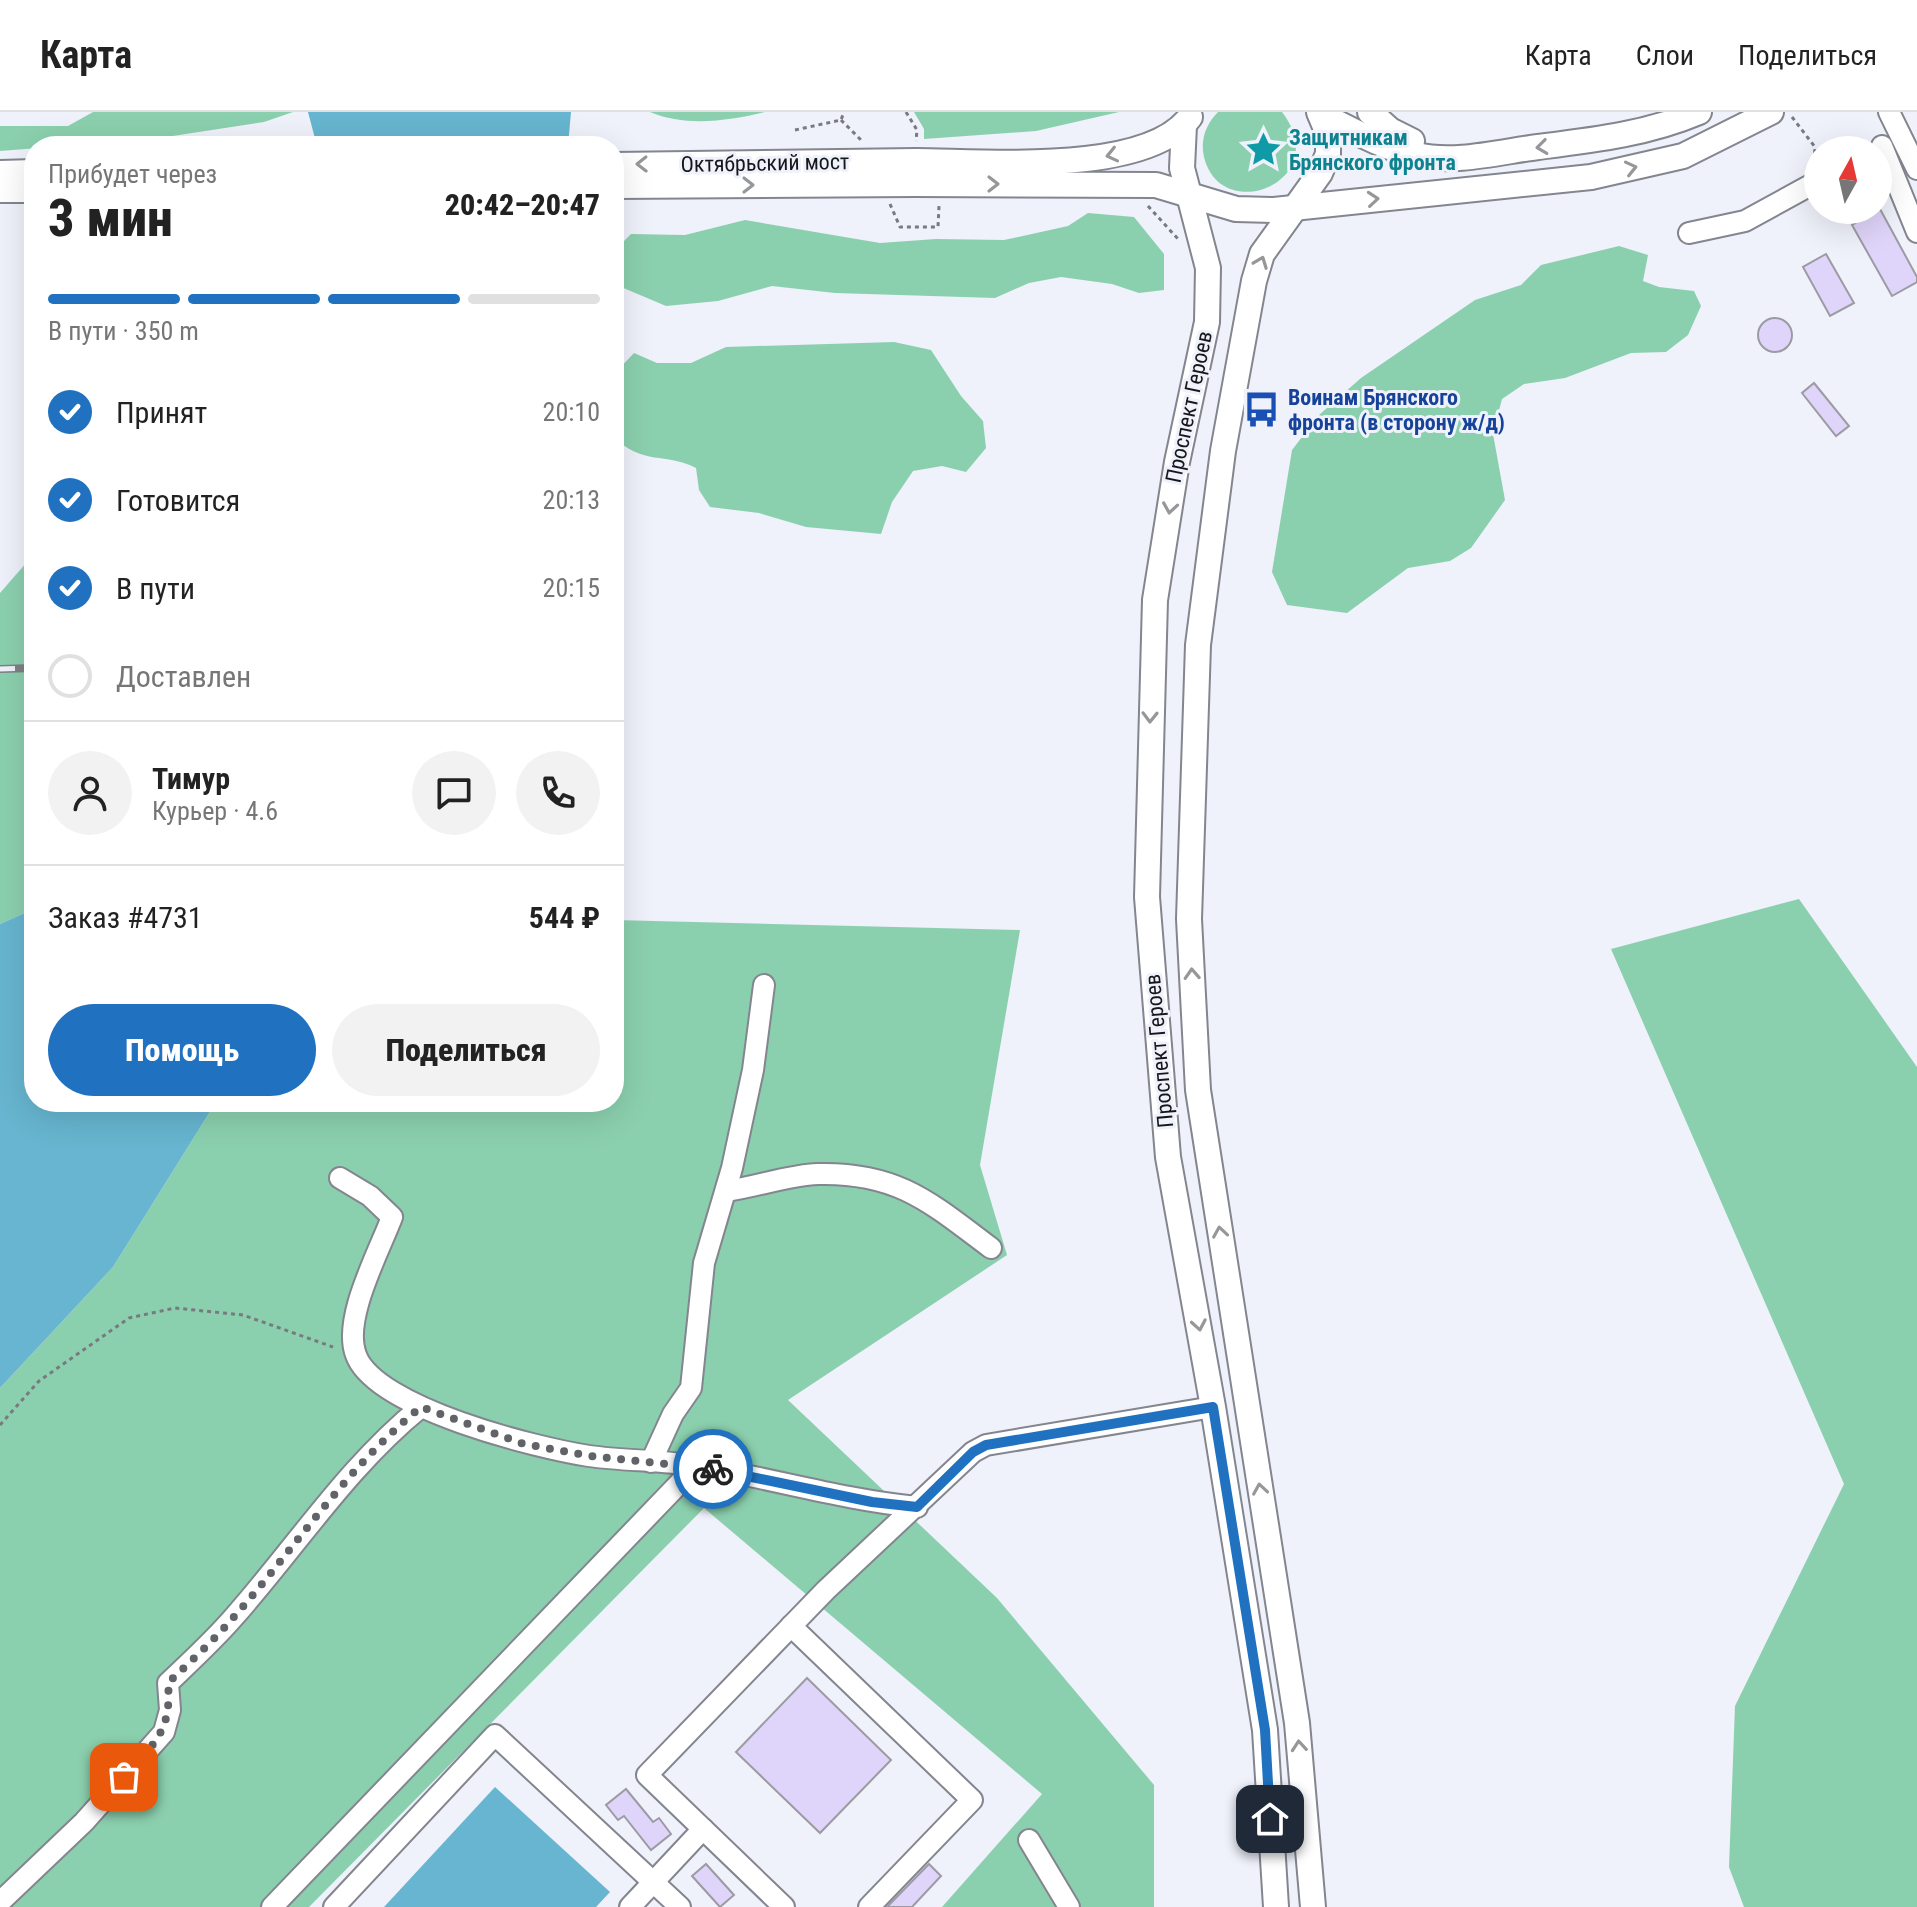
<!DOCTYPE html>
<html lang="ru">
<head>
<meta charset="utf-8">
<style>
  :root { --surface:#fff; --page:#f2f2f2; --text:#222; --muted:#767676; --line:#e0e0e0; --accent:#2072c1 }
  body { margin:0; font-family:"Roboto Condensed",sans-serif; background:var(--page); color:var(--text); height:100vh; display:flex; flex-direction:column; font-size:30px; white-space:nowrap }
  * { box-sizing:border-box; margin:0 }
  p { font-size:26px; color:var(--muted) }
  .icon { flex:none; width:44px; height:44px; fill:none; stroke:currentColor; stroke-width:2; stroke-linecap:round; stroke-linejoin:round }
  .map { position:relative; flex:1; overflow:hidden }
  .details { position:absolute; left:24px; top:24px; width:600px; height:976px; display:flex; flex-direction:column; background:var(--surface); border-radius:32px; box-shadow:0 8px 32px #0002 }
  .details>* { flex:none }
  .needle { width:52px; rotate:8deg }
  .buttons { position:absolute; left:1804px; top:24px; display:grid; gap:16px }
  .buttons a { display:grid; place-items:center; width:88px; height:88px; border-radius:50%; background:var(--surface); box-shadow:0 8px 32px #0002; font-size:40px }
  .pin { position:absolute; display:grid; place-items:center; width:68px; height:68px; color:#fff; margin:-34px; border-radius:16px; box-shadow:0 4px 12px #0006 }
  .courier { position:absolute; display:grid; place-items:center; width:80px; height:80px; margin:-40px; border:6px solid #2072c1; border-radius:50%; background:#fff; color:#222; box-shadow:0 2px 10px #0007 }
  .summary em { font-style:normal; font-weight:800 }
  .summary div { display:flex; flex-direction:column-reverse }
  .summary { display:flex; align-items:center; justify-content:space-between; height:136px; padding:0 24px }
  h1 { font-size:52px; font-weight:800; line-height:60px }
  .bar { display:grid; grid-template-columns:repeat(4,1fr); gap:12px 8px; align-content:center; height:96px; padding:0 24px }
  .bar i { height:10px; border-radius:6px; background:var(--line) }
  .bar .active { background:var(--accent) }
  .bar p { grid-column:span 4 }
  .line { display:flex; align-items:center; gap:20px; padding:0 24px; border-top:2px solid var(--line) }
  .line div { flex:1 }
  .round { display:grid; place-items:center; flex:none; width:84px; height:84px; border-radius:42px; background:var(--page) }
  ol { padding:0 24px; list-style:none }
  li { display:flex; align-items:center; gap:24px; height:88px }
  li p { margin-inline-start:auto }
  li .icon { padding:8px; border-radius:50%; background:var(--accent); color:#fff; stroke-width:4 }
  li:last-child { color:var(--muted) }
  li i { width:44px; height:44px; border:4px solid var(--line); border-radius:50% }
  .button { display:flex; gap:16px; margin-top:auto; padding:16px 24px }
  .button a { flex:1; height:92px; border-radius:48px; background:var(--accent); color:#fff; font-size:32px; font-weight:800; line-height:92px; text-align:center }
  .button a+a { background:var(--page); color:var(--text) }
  header { display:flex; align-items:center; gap:48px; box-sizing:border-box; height:112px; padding:0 40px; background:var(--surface); border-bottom:2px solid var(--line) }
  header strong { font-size:38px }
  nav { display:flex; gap:44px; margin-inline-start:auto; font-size:28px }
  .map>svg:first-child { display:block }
  .green { fill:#8bd0ae }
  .water { fill:#67b5d0 }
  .building { fill:#dfd4f9; stroke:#9d9aa3; stroke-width:2 }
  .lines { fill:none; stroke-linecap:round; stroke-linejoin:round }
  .minor-casing { stroke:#83858f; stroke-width:24 }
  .major-casing { stroke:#83858f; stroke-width:28 }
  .path { stroke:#787a80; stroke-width:3; stroke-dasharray:4 4; stroke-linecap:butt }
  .minor { stroke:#fff; stroke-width:20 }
  .major { stroke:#fff; stroke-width:24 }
  .rail-casing { stroke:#7f8187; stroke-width:8 }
  .rail { stroke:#eff1fb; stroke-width:5; stroke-dasharray:15; stroke-linecap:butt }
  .major-bridge-casing { stroke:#83858f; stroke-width:28; stroke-linecap:butt }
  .major-bridge { stroke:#fff; stroke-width:24 }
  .oneway { stroke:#969798 }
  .done { stroke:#626369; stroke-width:8; stroke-dasharray:0 14.4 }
  .route { stroke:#2072c1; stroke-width:10 }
  .labels { text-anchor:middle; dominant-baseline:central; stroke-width:6; stroke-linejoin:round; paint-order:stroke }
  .culture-label { font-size:22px; font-weight:bold; fill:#0d838f; stroke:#eff1fb; text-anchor:start }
  .street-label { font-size:22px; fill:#16171a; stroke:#eff1fb }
  .transit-label { font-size:22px; font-weight:bold; fill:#164399; stroke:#eff1fb; text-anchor:start }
</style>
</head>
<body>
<header>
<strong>Карта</strong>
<nav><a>Карта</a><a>Слои</a><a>Поделиться</a></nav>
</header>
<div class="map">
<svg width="1917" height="1795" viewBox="0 0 1917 1795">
  <rect width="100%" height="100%" fill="#eff1fb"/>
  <g class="green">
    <polygon points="93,0 293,0 264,10 153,27 0,39 0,14 68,14"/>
    <path d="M650 0H765C729 9 685 15 650 0Z"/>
    <polygon points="914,0 1119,0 1036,19 924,27 924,17"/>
    <path d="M1218 0H1282C1335 69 1221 115 1204 45 1200 28 1206 12 1218 0Z"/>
    <polygon points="1088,101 1134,105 1164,142 1164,178 1139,181 1112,172 1061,165 1029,171 995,186 835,181 772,174 718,189 666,194 614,172 614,139 631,122 685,123 745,108 880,131 936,127 1004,128 1068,114"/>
    <polygon points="1619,134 1648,143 1643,169 1659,175 1694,179 1701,194 1688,223 1666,240 1631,241 1565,266 1524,272 1502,287 1493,322 1505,388 1471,436 1450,449 1408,456 1347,501 1287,493 1272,460 1292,338 1319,303 1361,266 1475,188 1521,173 1541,153"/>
    <path d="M894 230 931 238 961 284 983 309 986 336 966 360 942 354 913 359 892 390 881 422 806 415 759 401 710 395 699 378 696 356C665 340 643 354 614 325V262L634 241 657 251H691L726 235Z"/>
    <polygon points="34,442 34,797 0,812 0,481"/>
    <polygon points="1799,787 1917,955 1917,1795 1744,1795 1729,1755 1735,1594 1844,1372 1611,837"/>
    <polygon points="614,808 1020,818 980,1053 1007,1143 788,1288 997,1486 1154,1673 1154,1795 942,1795 1042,1682 704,1396 309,1795 0,1795 0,1276 113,1155 216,990 614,990"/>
  </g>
  <g class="water">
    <polygon points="308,0 571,0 568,34 317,34"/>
    <polygon points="34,797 34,990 216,990 113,1155 0,1276 0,812"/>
    <polygon points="495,1675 610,1780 596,1795 384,1795"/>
  </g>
  <g class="building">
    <polygon points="1880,97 1917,165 1917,170 1892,184 1852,113"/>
    <polygon points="1826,142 1854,191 1830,204 1803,155"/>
    <circle cx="1775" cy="223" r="17"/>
    <polygon points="1814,271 1849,314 1836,324 1802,281"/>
    <polygon points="807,1566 891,1648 820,1721 736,1640"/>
    <polygon points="626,1677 653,1710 659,1706 671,1722 651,1738 624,1704 618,1708 606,1693"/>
    <polygon points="706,1752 734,1783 720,1795 692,1764"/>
    <polygon points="929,1752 941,1764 912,1795 887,1795"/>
  </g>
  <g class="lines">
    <defs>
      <g id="minor">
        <polyline points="1889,0 1917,57"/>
        <polyline points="1882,34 1917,120"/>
        <polyline points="1689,121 1745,109 1818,69"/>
        <path d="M340 1066 370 1084 392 1105C379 1140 342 1207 356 1243 375 1296 537 1336 589 1344 625 1349 662 1348 697 1354 771 1366 843 1388 917 1395"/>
        <path d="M726 1079C756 1075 788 1063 818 1062 898 1060 931 1091 991 1136"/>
        <polyline points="651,1350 673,1302 691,1276 704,1151 732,1056 753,958 764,873"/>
        <polyline points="791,1514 972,1688 869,1795"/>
        <polyline points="1029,1728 1069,1795"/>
        <path d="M0 1790 84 1710 164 1620 170 1598 168 1571C190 1550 213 1529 233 1506 296 1435 347 1355 421 1295"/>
        <polyline points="272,1795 696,1354"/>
        <polyline points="334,1795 495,1623 680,1795"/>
        <polyline points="630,1795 703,1717"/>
        <polyline points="784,1795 647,1663 826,1478 973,1340 986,1333 1213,1295"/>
      </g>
      <g id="major">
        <polyline points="1370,0 1390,18 1412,29"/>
        <path d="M1320 2C1350 17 1383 36 1416 43 1455 52 1499 40 1538 35 1594 28 1647 22 1699 0"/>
        <polyline points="1184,13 1182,56 1208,156 1207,210 1177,350 1155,488 1147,785 1168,1045 1213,1295 1265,1618 1276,1795"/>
        <path d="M916 49C983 49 1146 64 1190 5"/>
        <polyline points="0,61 34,60"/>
        <polyline points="915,72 1156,73 1236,97 1274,98 1591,65 1683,44 1771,0"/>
        <polyline points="0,78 34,78"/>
        <polyline points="1313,1795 1297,1611 1198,978 1189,807 1198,533 1223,339 1254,169 1262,142 1320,61 1328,42 1328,22 1319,0"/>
      </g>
    </defs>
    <use href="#minor" class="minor-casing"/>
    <use href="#major" class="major-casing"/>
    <g class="path">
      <polyline points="906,0 917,18 916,29"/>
      <polyline points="1792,5 1815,35 1814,53"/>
      <polyline points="841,8 863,30"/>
      <polyline points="795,18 841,8 844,0"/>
      <polyline points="890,92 900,115 938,115 939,94"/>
      <polyline points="1148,94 1178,127"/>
      <polyline points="0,1313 39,1269 129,1206 175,1196 243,1203 333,1235"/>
    </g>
    <use href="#minor" class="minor"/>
    <use href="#major" class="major"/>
    <defs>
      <polyline id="rail" points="0,557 34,556"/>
    </defs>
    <use href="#rail" class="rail-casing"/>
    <use href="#rail" class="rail"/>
    <defs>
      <g id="major-bridge">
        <polyline points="614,53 916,49"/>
        <polyline points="614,74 915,72"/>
      </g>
    </defs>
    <use href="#major-bridge" class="major-bridge-casing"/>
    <use href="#major-bridge" class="major-bridge"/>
  </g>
  <defs><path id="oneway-chevron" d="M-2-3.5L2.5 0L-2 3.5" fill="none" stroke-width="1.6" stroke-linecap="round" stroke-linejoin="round" transform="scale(2)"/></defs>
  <g class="oneway">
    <use href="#oneway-chevron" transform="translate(1542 35) rotate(173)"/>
    <use href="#oneway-chevron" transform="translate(1112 43) rotate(167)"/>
    <use href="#oneway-chevron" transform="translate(642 52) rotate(179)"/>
    <use href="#oneway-chevron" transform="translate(1631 56) rotate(-13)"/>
    <use href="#oneway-chevron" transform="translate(993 72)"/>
    <use href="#oneway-chevron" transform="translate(748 73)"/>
    <use href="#oneway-chevron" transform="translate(1373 87) rotate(-5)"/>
    <use href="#oneway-chevron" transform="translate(1261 150) rotate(-69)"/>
    <use href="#oneway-chevron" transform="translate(1170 396) rotate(99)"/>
    <use href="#oneway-chevron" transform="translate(1150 605) rotate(91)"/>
    <use href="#oneway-chevron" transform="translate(1192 862) rotate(-93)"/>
    <use href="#oneway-chevron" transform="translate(1220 1120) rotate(-99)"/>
    <use href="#oneway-chevron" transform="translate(1199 1213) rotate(80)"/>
    <use href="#oneway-chevron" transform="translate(1260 1377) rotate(-99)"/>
    <use href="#oneway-chevron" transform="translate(1299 1634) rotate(-95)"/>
  </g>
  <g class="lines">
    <path class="done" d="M124 1665C154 1631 172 1620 168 1571 190 1550 213 1529 233 1506 296 1435 347 1355 421 1295L524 1332 591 1344 713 1357"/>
    <polyline class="route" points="713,1357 872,1390 917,1395 973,1340 986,1333 1213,1295 1265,1618 1270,1707"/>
  </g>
  <defs>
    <symbol id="sight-bare" viewBox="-9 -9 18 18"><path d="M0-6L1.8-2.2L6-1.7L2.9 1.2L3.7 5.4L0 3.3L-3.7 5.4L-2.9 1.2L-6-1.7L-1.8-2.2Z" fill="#0f9aa8" stroke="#eff1fb" stroke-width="2.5" paint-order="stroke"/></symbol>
    <symbol id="bus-bare" viewBox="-9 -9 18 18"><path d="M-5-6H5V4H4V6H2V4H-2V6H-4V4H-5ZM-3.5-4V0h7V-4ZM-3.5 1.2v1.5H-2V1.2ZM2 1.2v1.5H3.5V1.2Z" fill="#1a4fb4" stroke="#eff1fb" stroke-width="2.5" paint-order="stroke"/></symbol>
  </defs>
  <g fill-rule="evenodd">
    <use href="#sight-bare" x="1238" y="12" width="51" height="51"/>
    <use href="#bus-bare" x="1236" y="272" width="51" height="51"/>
  </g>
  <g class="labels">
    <g class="culture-label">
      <text x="1289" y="25">Защитникам<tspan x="1289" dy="25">Брянского фронта</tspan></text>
    </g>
    <g class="street-label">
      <text transform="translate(765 51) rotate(-1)">Октябрьский мост</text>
      <text transform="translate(1189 295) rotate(-78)">Проспект Героев</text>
      <text transform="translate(1159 939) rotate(-95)">Проспект Героев</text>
    </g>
    <g class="transit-label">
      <text x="1288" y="285">Воинам Брянского<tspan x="1288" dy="25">фронта (в сторону ж/д)</tspan></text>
    </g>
  </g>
</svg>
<div class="buttons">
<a><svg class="needle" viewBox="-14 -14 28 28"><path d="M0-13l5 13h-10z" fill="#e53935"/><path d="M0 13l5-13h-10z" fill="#767676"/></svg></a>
</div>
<div class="pin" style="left:124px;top:1665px;background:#ea580c"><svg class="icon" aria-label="bag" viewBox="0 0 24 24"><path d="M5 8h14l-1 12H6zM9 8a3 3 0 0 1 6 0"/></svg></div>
<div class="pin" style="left:1270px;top:1707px;background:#1f2937"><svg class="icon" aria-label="home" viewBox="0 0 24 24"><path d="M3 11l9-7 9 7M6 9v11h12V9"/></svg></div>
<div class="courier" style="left:713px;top:1357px"><svg class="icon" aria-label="bike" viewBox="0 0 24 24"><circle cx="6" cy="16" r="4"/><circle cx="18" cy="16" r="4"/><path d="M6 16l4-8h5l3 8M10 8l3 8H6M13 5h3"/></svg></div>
<section class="details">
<div class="summary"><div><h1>3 мин</h1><p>Прибудет через</p></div><em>20:42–20:47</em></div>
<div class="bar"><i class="active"></i><i class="active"></i><i class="active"></i><i></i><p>В пути · 350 m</p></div>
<ol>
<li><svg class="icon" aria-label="check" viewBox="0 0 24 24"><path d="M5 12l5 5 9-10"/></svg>Принят<p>20:10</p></li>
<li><svg class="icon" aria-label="check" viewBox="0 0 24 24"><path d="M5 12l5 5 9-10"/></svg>Готовится<p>20:13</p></li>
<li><svg class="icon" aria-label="check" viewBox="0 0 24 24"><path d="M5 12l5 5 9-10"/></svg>В пути<p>20:15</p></li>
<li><i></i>Доставлен</li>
</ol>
<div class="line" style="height:144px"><a class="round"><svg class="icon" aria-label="person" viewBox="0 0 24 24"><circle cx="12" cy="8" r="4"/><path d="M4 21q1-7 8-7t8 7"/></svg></a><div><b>Тимур</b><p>Курьер · 4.6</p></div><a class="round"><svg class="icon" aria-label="chat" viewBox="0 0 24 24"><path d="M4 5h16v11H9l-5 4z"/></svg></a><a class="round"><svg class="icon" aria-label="phone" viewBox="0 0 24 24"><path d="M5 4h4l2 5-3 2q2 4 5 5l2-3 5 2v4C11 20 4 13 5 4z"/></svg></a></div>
<div class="line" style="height:104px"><div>Заказ #4731</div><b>544 ₽</b></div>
<div class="button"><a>Помощь</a><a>Поделиться</a></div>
</section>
</div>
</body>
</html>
